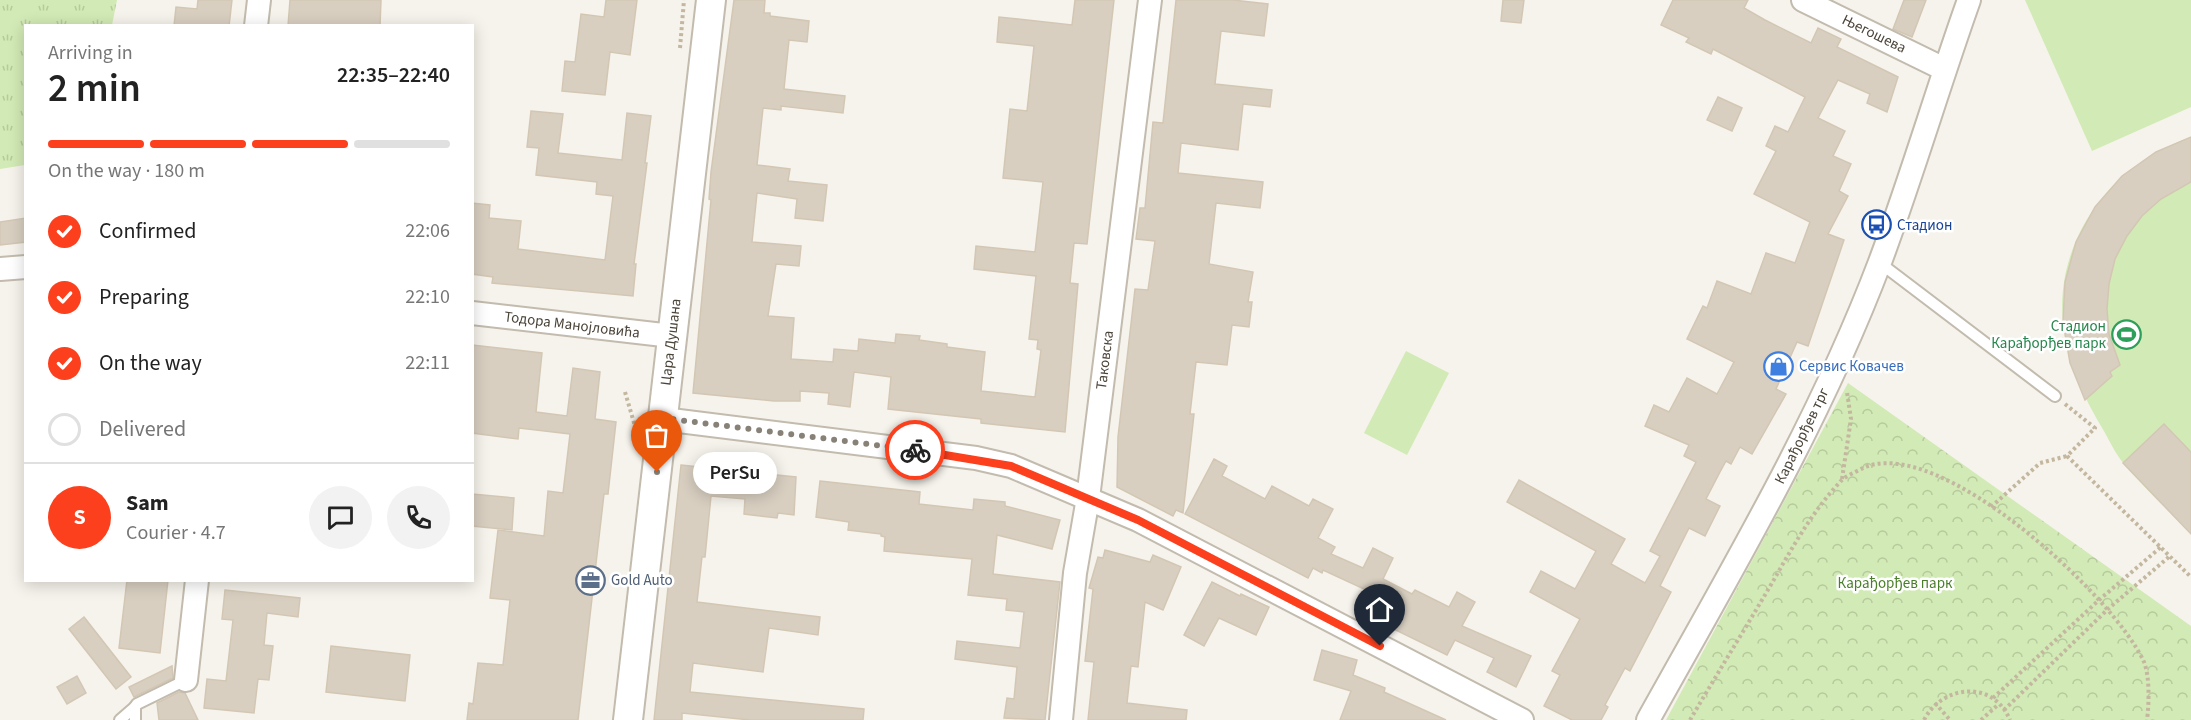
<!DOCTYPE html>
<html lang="en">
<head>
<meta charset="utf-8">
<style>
  :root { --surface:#fff; --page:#f2f2f2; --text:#222; --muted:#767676; --line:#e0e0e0; --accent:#fc3f1d }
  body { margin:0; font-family:"Source Sans 3",sans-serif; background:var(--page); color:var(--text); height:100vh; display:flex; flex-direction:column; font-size:22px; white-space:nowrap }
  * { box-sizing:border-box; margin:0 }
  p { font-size:20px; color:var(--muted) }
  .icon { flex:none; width:33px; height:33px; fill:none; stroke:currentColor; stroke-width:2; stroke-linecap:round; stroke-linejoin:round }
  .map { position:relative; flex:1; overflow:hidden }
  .drawer { position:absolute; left:24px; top:24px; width:450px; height:558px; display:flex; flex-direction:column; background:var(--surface); border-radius:0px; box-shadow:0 3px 15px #0003 }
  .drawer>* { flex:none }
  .pin { position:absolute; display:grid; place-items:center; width:51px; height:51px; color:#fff; margin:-62px -26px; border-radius:50% 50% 50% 0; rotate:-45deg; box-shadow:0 0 6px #0007 }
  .pin .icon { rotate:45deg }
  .courier { position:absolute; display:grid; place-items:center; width:60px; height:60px; margin:-30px; border:4px solid #fc3f1d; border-radius:50%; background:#fff; color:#222; box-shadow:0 2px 8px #0007 }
  .bubble { position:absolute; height:42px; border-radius:21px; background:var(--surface); box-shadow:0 3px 15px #0003; font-size:20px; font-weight:600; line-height:42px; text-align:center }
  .summary em { font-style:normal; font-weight:600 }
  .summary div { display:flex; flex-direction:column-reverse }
  .summary { display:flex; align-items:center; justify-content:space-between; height:102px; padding:0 24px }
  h1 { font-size:39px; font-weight:600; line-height:45px }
  .bar { display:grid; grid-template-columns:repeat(4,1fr); gap:9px 6px; align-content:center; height:72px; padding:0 24px }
  .bar i { height:8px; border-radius:4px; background:var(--line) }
  .bar .active { background:var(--accent) }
  .bar p { grid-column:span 4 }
  .line { display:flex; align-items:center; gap:15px; padding:0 24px; border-top:2px solid var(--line) }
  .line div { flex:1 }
  .round { display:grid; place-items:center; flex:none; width:63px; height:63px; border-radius:32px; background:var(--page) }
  ol { padding:0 24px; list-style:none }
  li { display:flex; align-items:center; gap:18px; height:66px }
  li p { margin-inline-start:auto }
  li .icon { padding:6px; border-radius:50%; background:var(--accent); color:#fff; stroke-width:4 }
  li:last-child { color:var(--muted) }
  li i { width:33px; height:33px; border:3px solid var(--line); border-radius:50% }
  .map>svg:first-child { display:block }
  .grass { fill:url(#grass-tufts) }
  .forest { fill:url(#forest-crowns) }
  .garden { fill:#d2eab5 }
  .building { fill:#d8cfc1; stroke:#d3c7b4; stroke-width:1.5 }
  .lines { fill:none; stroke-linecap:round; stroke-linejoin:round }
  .service-casing { stroke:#c2bbae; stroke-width:14 }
  .minor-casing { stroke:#c2bbae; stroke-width:26 }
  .tertiary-casing { stroke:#c2bbae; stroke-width:32 }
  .path { stroke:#c4b79f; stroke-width:4; stroke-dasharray:3 3; stroke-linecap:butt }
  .service { stroke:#fff; stroke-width:10 }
  .minor { stroke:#fff; stroke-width:22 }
  .tertiary { stroke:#fff; stroke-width:28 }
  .done { stroke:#878178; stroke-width:6; stroke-dasharray:0 10.8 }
  .route { stroke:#fc3f1d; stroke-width:8 }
  .labels { text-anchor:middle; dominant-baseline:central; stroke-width:5; stroke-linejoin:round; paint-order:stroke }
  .street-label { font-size:15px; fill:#4b4439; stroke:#fff }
  .transit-label { font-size:15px; fill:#164399; stroke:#fff; text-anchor:start }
  .leisure-label { font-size:15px; fill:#27864d; stroke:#fff; text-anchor:end }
  .shop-label { font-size:15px; fill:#366cbe; stroke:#fff; text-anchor:start }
  .service-label { font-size:15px; fill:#4e5e75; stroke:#fff; text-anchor:start }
  .park-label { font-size:15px; fill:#4a7f2a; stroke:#fff }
</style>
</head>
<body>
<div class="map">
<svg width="2191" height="720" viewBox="0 0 2191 720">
  <defs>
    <pattern id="grass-tufts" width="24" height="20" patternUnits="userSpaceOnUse" patternTransform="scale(1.5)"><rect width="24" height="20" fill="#d2eab5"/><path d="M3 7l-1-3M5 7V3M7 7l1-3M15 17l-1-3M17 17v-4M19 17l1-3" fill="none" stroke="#b6ca9c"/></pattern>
    <pattern id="forest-crowns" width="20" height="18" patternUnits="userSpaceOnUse" patternTransform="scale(1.5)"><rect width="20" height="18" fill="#d2eab5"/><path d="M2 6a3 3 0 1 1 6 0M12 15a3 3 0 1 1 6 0" fill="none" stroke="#b6ca9c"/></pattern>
  </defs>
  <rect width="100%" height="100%" fill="#f6f3ec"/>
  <polygon class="grass" points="0,0 117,0 112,25 26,26 25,165 0,169"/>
  <polygon class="forest" points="1848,383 2191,626 2191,720 1666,720"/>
  <g class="garden">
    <polygon points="2025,0 2191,0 2191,107 2092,151"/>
    <path d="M2191 137V534C2169 511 2145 489 2125 465 2115 454 2109 439 2101 426 2063 362 2046 298 2082 228 2106 184 2144 154 2191 137Z"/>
    <polygon points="1406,351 1449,373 1407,455 1364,433"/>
  </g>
  <g class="building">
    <polygon points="198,0 232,0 229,26 174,26 176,7 197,9"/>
    <polygon points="290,0 381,0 380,26 288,26"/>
    <polygon points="606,0 637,0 630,55 610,52 605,95 562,91 565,61 575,62 581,14 604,17"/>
    <polygon points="734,0 765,0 764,13 770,13 770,16 809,21 807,42 789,40 784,89 845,96 843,113 781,106 781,110 763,108 757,165 790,169 788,181 827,185 823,221 795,218 797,199 757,193 752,242 801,246 799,266 776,264 768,316 794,318 791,359 833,362 834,349 858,351 859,339 895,343 896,334 920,336 919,340 947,344 947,347 985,352 981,391 1035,397 1041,350 1037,349 1038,340 1029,339 1036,276 974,269 976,246 1035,252 1043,182 1003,178 1010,109 1027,111 1034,46 997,42 999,17 1072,25 1075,0 1114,0 1087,244 1074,243 1070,283 1078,284 1065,432 981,423 981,419 888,409 891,377 854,372 850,407 828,404 829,393 800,391 800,401 774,401 693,393 711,200 709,199 711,172"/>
    <polygon points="1176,0 1233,0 1268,4 1264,36 1221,31 1215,84 1272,90 1270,107 1243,104 1238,150 1181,143 1178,173 1263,182 1260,208 1216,203 1209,264 1253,272 1248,302 1252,302 1249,327 1232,325 1227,365 1196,362 1190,414 1194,414 1183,513 1176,510 1173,516 1117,487 1118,437 1135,289 1148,290 1155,241 1136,239 1140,208 1145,208 1153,122 1163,123"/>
    <polygon points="1503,0 1524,0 1521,23 1501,21"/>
    <polygon points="1673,0 1748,0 1744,8 1765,20 1811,43 1818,28 1841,39 1837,47 1898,77 1887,112 1867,103 1870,94 1838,80 1818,118 1845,131 1833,156 1851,164 1839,191 1848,196 1828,234 1844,240 1808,346 1797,342 1776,389 1786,394 1752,454 1740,447 1731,464 1726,461 1720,472 1706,499 1720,506 1705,536 1689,528 1660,586 1671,592 1630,671 1625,668 1605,705 1608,707 1601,720 1572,720 1544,706 1560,675 1552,671 1580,619 1530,592 1541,571 1575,589 1596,551 1507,502 1519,480 1625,539 1611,564 1645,583 1660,556 1650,551 1696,462 1684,456 1689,445 1645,426 1654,405 1669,412 1687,378 1717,394 1734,362 1687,339 1703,306 1707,308 1717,281 1751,294 1766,253 1795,263 1810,222 1754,194 1776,151 1766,146 1775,126 1788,132 1805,97 1713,49 1711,54 1686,42 1689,38 1661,25"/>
    <polygon points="1904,0 1926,0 1912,37 1893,29"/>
    <polygon points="1718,97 1742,108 1732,131 1707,120"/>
    <polygon points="531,111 563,114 558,153 622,160 627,113 651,116 645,163 647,163 634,264 636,264 633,296 492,283 493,277 472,274 472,203 490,205 489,218 521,221 518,249 605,260 613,196 596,194 597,182 536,175 539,148 527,147"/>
    <polygon points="2191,137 2191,182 2161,199 2142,216 2127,236 2115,259 2109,284 2107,309 2109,334 2120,365 2110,372 2112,376 2085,400 2070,363 2063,322 2065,282 2076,242 2095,207 2122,176 2156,152"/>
    <polygon points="26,218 26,242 0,245 0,222"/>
    <polygon points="472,345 542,353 536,412 567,416 573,368 600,372 595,419 616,422 608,494 604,494 578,720 467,720 469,703 473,704 478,663 503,665 510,600 490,598 498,530 544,536 548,491 563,493 570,434 519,428 518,439 472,433"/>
    <polygon points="2164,424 2191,452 2191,534 2123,463"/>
    <polygon points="1214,459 1227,466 1222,476 1265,499 1272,486 1309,506 1313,499 1333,509 1318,538 1335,547 1331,554 1363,568 1373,548 1393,558 1383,579 1412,594 1415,590 1449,607 1457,592 1475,602 1462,626 1531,656 1516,687 1487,672 1494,658 1455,640 1447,655 1377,621 1388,600 1323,570 1322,573 1313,568 1308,578 1185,514"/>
    <polygon points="681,465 796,477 794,515 778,513 777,518 744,514 745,499 711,496 705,557 702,557 697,602 820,617 818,635 769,628 763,672 693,663 690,692 864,709 863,720 750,720 682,713 682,720 654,720"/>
    <polygon points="820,481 920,492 919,504 973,510 974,499 1005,502 1005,506 1060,520 1052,549 997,535 993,574 1060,582 1045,720 1004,718 1007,698 1014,699 1017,667 955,659 957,641 1020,648 1024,612 1006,610 1007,599 968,595 972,559 884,551 885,537 881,536 881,534 848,530 849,522 816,517"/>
    <polygon points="472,494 514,498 512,530 472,526"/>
    <polygon points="1105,550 1150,562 1153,555 1181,567 1163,610 1145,602 1138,667 1131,666 1127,703 1187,710 1186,720 1088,720 1094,662 1085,661 1093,589 1089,588 1098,557 1103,558"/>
    <polygon points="127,580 168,580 160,653 119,648"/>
    <polygon points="1212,582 1240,596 1241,594 1269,607 1256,635 1219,618 1204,646 1184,635"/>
    <polygon points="225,590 300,598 298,617 267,613 264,645 273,646 269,680 258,679 254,713 204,708 207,679 226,681 233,620 222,619"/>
    <polygon points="84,617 131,677 116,689 69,629"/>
    <polygon points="331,646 410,655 405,701 326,692"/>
    <polygon points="1322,650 1357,660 1353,675 1385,688 1384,692 1446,720 1340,720 1351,691 1314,680"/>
    <polygon points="172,666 173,678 134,697 129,687"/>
    <polygon points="77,676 86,693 67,704 57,687"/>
    <polygon points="179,692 185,693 198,720 159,720 157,703"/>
  </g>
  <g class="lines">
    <defs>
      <g id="service">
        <polyline points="1880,263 2055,396"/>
        <polyline points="120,720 135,707"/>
        <polyline points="135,720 135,707 137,704 186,680"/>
      </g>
      <g id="minor">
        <polyline points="1803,0 1944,69"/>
        <polyline points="256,26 259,0"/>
        <polyline points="0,269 26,267"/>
        <polyline points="472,313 672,336"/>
        <polyline points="663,419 976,458 1011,466 1138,520 1522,720"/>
        <polyline points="186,680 197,580"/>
        <polyline points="1061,720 1075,573 1088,498 1150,0"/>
        <path d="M1648 720C1731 571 1819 423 1880 262 1912 176 1938 87 1969 0"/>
      </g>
      <polyline id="tertiary" points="628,720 711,0"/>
    </defs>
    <use href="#service" class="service-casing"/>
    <use href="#minor" class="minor-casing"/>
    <use href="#tertiary" class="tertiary-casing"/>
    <g class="path">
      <polyline points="680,48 684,0"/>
      <polyline points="625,392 637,433"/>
      <polyline points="2065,404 2095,428 2067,456 2191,577"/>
      <polyline points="1842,479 1851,419 1847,392"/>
      <polyline points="1991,507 2040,463 2067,456"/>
      <polyline points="1993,698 2099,600 2161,547"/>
      <polyline points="1935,703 1950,720"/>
      <polyline points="2004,710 2108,609 2170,556"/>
      <path d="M1690 720C1717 674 1745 629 1772 583 1792 548 1812 512 1840 482 1845 476 1856 472 1863 468 1938 433 2115 597 2144 662 2150 677 2149 704 2147 720"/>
      <path d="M1924 720C1942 685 1993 679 2010 720"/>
      <polyline points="1981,720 1999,704"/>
    </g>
    <use href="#service" class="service"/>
    <use href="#minor" class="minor"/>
    <use href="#tertiary" class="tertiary"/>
  </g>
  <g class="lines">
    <polyline class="done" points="657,472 663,418 915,450"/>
    <polyline class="route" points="915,450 1011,466 1138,520 1380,646"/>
  </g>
  <defs>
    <symbol id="bus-ring" viewBox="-11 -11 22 22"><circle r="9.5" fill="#fff" stroke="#1a4fb4" stroke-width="1.5"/><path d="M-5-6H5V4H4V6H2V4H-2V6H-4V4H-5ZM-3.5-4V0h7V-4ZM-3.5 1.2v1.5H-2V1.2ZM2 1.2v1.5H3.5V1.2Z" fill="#1a4fb4"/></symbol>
    <symbol id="stadium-ring" viewBox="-11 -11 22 22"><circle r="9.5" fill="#fff" stroke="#2e9e5b" stroke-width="1.5"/><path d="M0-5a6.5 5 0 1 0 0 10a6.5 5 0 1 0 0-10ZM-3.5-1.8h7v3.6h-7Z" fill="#2e9e5b"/></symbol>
    <symbol id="shop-ring" viewBox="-11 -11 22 22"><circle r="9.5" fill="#fff" stroke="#3f7fe0" stroke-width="1.5"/><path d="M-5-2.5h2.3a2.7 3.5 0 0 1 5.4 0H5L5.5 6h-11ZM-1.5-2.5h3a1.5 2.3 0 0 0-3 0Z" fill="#3f7fe0"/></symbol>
    <symbol id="office-ring" viewBox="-11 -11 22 22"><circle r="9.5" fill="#fff" stroke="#5c6f8a" stroke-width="1.5"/><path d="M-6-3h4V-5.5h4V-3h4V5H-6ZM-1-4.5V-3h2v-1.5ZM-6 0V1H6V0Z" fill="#5c6f8a"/></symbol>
  </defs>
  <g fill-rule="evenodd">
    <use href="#bus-ring" x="1860" y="208" width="33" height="33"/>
    <use href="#stadium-ring" x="2110" y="318" width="33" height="33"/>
    <use href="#shop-ring" x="1762" y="350" width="33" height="33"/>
    <use href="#office-ring" x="574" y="564" width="33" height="33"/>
  </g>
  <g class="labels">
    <g class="street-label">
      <text transform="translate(1874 34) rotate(26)">Његошева</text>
      <text transform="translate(572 325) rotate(7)">Тодора Манојловића</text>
      <text transform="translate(671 342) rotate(-83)">Цара Душана</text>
      <text transform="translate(1105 360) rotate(-83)">Таковска</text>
      <text transform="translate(1802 436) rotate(-64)">Карађорђев трг</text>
    </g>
    <g class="transit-label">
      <text x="1897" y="225">Стадион</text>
    </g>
    <g class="leisure-label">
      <text x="2106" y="326">Стадион<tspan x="2106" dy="17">Карађорђев парк</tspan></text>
    </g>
    <g class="shop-label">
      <text x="1799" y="366">Сервис Ковачев</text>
    </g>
    <g class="service-label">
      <text x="611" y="580">Gold Auto</text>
    </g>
    <g class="park-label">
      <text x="1895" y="583">Карађорђев парк</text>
    </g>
  </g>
</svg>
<div class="pin" style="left:657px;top:472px;background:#ea580c"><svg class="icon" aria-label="bag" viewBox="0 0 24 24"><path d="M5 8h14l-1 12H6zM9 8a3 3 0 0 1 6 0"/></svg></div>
<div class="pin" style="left:1380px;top:646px;background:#1f2937"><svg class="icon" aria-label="home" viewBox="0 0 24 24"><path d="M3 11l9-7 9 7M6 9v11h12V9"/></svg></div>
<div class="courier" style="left:915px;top:450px"><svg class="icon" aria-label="bike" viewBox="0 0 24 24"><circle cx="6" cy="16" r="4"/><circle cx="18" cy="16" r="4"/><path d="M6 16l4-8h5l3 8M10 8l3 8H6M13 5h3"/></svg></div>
<div class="bubble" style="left:693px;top:452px;width:84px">PerSu</div>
<section class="drawer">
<div class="summary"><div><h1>2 min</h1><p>Arriving in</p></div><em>22:35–22:40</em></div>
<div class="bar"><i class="active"></i><i class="active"></i><i class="active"></i><i></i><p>On the way · 180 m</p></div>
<ol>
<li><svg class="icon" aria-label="check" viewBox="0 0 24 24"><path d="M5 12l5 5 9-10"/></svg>Confirmed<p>22:06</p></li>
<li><svg class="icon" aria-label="check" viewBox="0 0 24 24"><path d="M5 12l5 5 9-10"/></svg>Preparing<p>22:10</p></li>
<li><svg class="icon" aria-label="check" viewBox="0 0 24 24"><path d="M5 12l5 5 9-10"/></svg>On the way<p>22:11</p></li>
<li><i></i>Delivered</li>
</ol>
<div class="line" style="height:108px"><b class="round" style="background:var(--accent);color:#fff">S</b><div><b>Sam</b><p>Courier · 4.7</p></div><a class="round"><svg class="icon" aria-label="chat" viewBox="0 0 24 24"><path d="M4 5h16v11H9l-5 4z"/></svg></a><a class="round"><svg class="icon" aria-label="phone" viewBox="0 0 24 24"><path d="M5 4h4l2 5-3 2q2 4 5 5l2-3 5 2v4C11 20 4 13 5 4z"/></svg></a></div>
</section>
</div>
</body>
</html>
